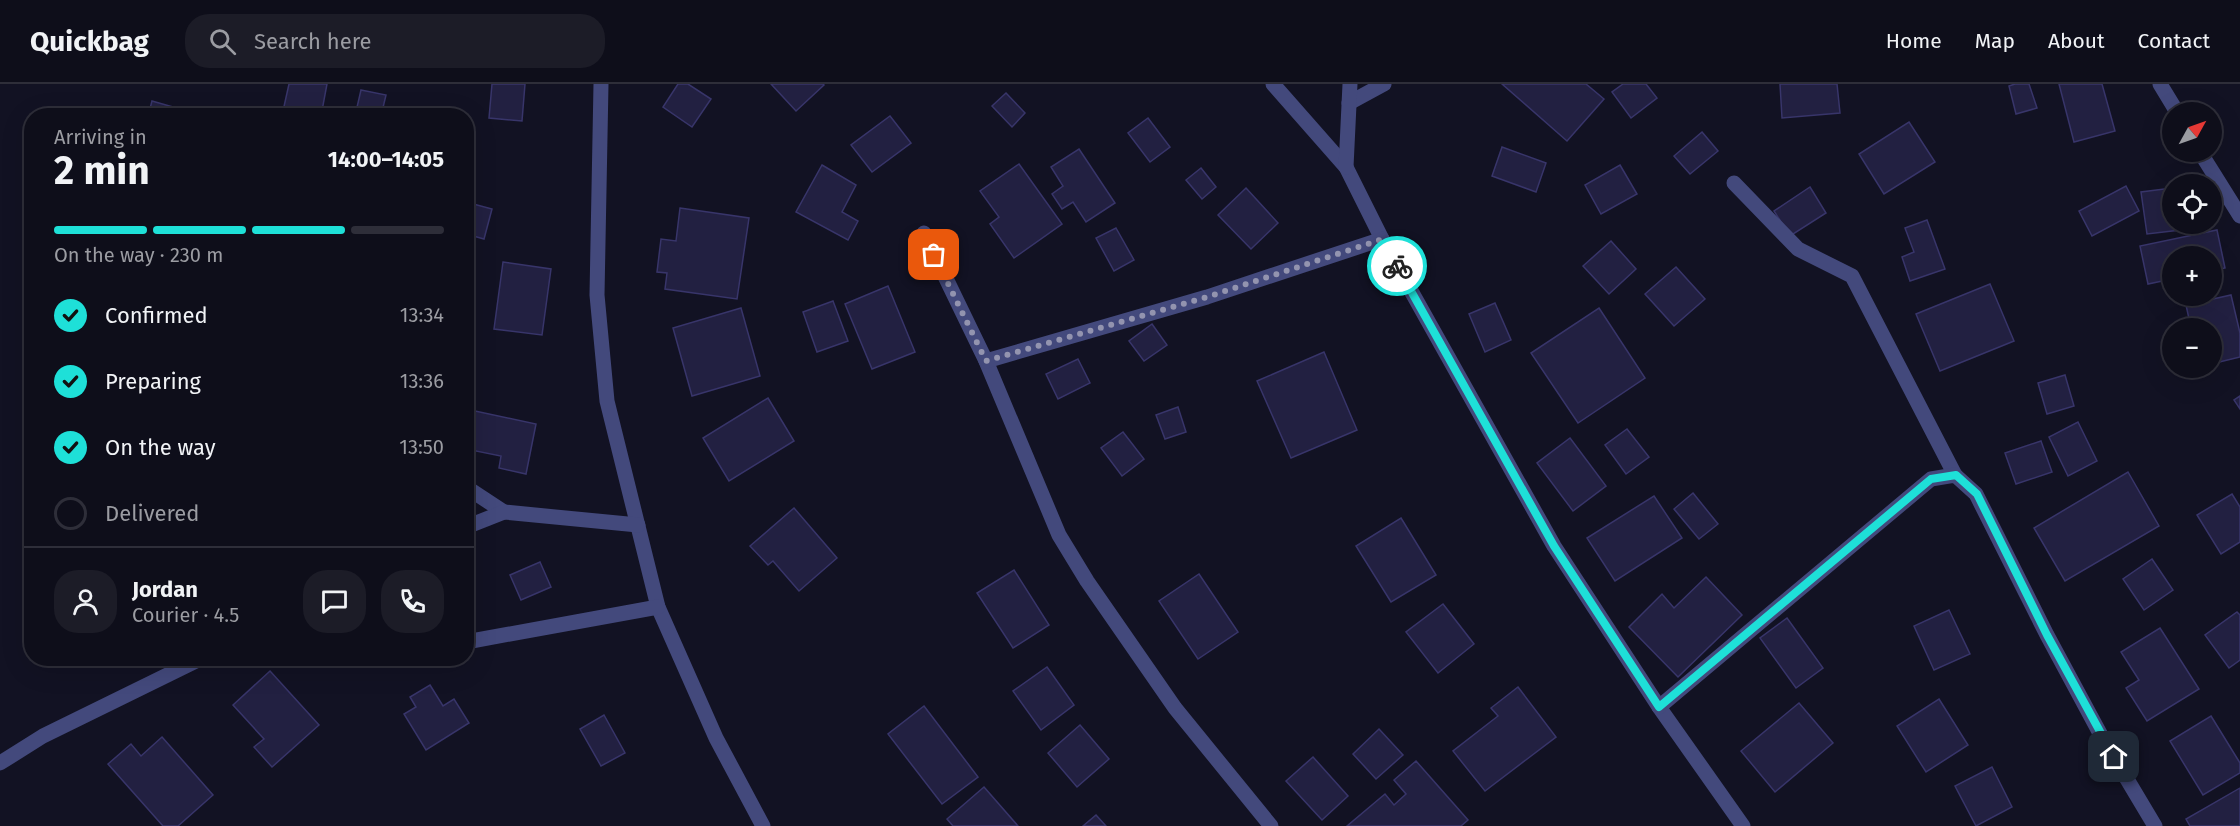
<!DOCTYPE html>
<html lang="en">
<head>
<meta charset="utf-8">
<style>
  :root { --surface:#0e0e1a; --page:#1c1c27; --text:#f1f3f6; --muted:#9b9ca2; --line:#2e2e39; --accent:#1ee0d8 }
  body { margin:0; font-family:"Fira Sans",sans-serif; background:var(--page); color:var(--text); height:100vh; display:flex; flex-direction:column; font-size:22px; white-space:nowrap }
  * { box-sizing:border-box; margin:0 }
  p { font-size:20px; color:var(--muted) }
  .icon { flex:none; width:33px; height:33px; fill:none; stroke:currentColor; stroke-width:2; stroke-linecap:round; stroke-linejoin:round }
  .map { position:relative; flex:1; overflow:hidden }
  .details { position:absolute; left:24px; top:24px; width:450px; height:558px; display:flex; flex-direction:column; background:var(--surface); border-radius:24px; box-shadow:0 6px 24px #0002,0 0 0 2px var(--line) }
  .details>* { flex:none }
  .needle { width:39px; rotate:50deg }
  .tools { position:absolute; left:2162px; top:18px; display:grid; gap:12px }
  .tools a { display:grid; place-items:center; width:60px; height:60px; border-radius:50%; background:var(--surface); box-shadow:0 6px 24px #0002,0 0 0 2px var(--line); font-size:30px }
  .pin { position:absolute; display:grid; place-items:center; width:51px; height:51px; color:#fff; margin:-26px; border-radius:12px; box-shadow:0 3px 9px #0006 }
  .courier { position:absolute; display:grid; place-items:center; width:60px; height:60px; margin:-30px; border:4px solid #1ee0d8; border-radius:50%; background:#fff; color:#222; box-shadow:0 2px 8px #0007 }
  .head em { font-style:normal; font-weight:700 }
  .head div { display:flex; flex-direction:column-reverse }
  .head { display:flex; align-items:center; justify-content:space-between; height:102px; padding:0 30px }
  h1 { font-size:39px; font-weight:700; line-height:45px }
  .bar { display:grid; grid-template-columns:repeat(4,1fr); gap:9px 6px; align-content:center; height:72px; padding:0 30px }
  .bar i { height:8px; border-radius:4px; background:var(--line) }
  .bar .on { background:var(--accent) }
  .bar p { grid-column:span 4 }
  .line { display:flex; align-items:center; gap:15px; padding:0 30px; border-top:2px solid var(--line) }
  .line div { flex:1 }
  .round { display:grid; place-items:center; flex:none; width:63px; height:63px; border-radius:24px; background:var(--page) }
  ol { padding:0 30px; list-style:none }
  li { display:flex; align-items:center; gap:18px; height:66px }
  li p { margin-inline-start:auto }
  li .icon { padding:6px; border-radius:50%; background:var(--accent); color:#111; stroke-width:4 }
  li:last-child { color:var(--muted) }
  li i { width:33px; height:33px; border:3px solid var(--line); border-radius:50% }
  header { display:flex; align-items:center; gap:36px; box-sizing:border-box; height:84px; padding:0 30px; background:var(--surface); border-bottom:2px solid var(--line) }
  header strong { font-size:28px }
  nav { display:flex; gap:33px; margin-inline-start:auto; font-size:21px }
  .search { width:420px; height:54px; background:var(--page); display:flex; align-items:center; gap:15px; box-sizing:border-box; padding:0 21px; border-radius:24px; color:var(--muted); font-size:22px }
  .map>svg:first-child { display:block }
  .building { fill:#222041; stroke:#38356a; stroke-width:1.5 }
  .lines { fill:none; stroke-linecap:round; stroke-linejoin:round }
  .minor { stroke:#43497c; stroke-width:15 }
  .done { stroke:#9394af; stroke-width:6; stroke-dasharray:0 10.8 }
  .route { stroke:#1ee0d8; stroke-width:8 }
</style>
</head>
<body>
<header>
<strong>Quickbag</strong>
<div class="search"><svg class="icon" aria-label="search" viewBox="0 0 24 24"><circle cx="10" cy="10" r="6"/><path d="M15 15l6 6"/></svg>Search here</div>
<nav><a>Home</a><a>Map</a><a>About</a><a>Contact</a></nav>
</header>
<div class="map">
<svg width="2240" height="742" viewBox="0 0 2240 742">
  <rect width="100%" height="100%" fill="#121223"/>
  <g class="building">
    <polygon points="289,0 327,0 321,32 304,32 283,27"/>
    <polygon points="492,0 525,0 522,37 489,34"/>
    <polygon points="678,0 688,0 711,15 692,43 663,23"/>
    <polygon points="771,0 823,0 824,1 796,27"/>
    <polygon points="1502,0 1586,0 1604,15 1567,57"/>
    <polygon points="1623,0 1646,0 1657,14 1631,34 1612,8"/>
    <polygon points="1780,0 1837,0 1840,29 1782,34"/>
    <polygon points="2015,0 2029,0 2037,24 2016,30 2009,2"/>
    <polygon points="2059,0 2102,0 2115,47 2074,58"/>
    <polygon points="361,6 386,11 381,32 355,32"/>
    <polygon points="1006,9 1025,29 1012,43 992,22"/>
    <polygon points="152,17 194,29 193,32 148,32"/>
    <polygon points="890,32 911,59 872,88 851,61"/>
    <polygon points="1148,34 1170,63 1150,78 1128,49"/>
    <polygon points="1909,38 1935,78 1884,110 1859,70"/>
    <polygon points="1702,48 1718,67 1690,90 1674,72"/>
    <polygon points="1502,63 1546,79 1536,108 1492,92"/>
    <polygon points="1079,65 1115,119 1086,138 1073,118 1062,125 1052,110 1063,102 1051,83"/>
    <polygon points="1019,80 1062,140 1014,174 990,140 999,133 980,107"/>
    <polygon points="822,81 856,101 842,128 858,137 848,156 796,128"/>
    <polygon points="1620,81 1637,110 1601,130 1585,101"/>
    <polygon points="1201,84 1216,103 1202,115 1186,96"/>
    <polygon points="2126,102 2139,127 2092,152 2079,127"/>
    <polygon points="1810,103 1826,129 1790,152 1774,127"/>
    <polygon points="1246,104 1278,139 1251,165 1218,131"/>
    <polygon points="2172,104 2172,140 2188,140 2189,145 2147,150 2141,108"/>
    <polygon points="466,118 492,125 484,155 466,150"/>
    <polygon points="680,124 749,134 737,215 665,205 667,189 657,188 661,155 676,157"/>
    <polygon points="1927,136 1945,185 1910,197 1902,173 1914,168 1905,144"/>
    <polygon points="1116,144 1134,176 1114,187 1096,154"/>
    <polygon points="2217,146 2225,184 2211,187 2211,172 2172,172 2172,195 2148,200 2140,162"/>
    <polygon points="1611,157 1636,185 1609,210 1583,182"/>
    <polygon points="503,178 551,185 542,251 494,245"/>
    <polygon points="1676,183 1705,215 1674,242 1645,210"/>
    <polygon points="1990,200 2014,257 1940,287 1916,230"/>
    <polygon points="888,202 915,268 872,285 845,220"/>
    <polygon points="2231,211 2240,249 2240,273 2211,280 2211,244 2191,244 2186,221"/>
    <polygon points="833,217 848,257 817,268 803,228"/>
    <polygon points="1495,219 1511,256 1485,268 1469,230"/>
    <polygon points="741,224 760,292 692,312 673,244"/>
    <polygon points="1599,224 1645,294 1578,339 1531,269"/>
    <polygon points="1152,240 1167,261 1144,277 1129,257"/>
    <polygon points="1324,268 1357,346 1291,374 1257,297"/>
    <polygon points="1078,275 1090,299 1058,315 1046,290"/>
    <polygon points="2065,291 2074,322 2047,330 2038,299"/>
    <polygon points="2240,312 2240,325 2234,316"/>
    <polygon points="768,314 794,357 729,397 703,354"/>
    <polygon points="1178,323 1186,348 1165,355 1156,331"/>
    <polygon points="475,327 536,340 526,390 499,384 501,372 466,365"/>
    <polygon points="2078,338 2097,377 2068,392 2049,353"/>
    <polygon points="1627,345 1649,373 1626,390 1605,361"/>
    <polygon points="1123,348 1144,375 1122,392 1101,364"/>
    <polygon points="1570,354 1606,402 1573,427 1537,379"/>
    <polygon points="2041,357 2052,388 2016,400 2005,369"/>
    <polygon points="2128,388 2159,442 2065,497 2034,444"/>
    <polygon points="1693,409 1718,440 1699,455 1674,425"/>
    <polygon points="2232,410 2240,423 2240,458 2221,470 2197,431"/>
    <polygon points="1654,412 1682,454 1615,497 1587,454"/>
    <polygon points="794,424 837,474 799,507 773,477 768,481 750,462"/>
    <polygon points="1401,434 1436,491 1391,518 1356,462"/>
    <polygon points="2152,475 2173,506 2144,526 2123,495"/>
    <polygon points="540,478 551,503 521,516 510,491"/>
    <polygon points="1014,486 1049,541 1013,564 977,509"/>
    <polygon points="1199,490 1238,548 1198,575 1159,517"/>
    <polygon points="1706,493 1742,531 1678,593 1629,543 1662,510 1674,524"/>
    <polygon points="1443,520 1474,560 1438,589 1406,548"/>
    <polygon points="1949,526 1970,570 1934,586 1914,542"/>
    <polygon points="2237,528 2240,531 2240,576 2229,584 2205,551"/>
    <polygon points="1787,534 1823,584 1796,604 1760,554"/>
    <polygon points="2160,544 2199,605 2147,637 2126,604 2139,596 2121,568"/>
    <polygon points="1047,583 1074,621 1041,646 1013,607"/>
    <polygon points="270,587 319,641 272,683 254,663 264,655 233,621"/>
    <polygon points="430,601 443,622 454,615 469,639 426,666 404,630 416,623 410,613"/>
    <polygon points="1518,603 1556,653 1485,707 1453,667 1498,632 1491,624"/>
    <polygon points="1939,615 1968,661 1926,688 1897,642"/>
    <polygon points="1799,619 1833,659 1775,708 1741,667"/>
    <polygon points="924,622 978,693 942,720 888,650"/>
    <polygon points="604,631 625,669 601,682 580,645"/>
    <polygon points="2211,632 2240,679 2240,689 2203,711 2170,657"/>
    <polygon points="1080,641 1109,675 1077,703 1048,669"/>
    <polygon points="1379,645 1403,671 1376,695 1353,670"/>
    <polygon points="162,653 213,711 178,742 163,742 108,680 131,660 141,672"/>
    <polygon points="1313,673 1348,712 1322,736 1286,697"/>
    <polygon points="1416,677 1468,736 1461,742 1347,742 1385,710 1394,721 1406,710 1394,696"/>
    <polygon points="1992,683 2012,723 1976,742 1955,702"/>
    <polygon points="984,703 1018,742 953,742 947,735"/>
    <polygon points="2240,704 2240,742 2190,742 2186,735"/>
    <polygon points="1096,731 1106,742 1083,742"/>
  </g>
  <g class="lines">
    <g class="minor">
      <polyline points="601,0 597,211 607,317 658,523 716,654 763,742"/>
      <polyline points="1273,0 1346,83 1382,155 1554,462 1659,623 1743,742"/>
      <polyline points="2160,0 2177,28"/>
      <polyline points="1349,19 1384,0"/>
      <polyline points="2200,68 2240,132"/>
      <polyline points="1346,83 1350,0"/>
      <polyline points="1734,99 1798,165 1852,192 1955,391"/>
      <polyline points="924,149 986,277 1059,451 1087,497 1175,624 1271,742"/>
      <polyline points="986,277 1207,213 1382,155"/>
      <polyline points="466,403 504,428"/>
      <polyline points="466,443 504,428 638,441"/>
      <polyline points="466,558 658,523"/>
      <polyline points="1659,623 1931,395 1955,391 1976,410 2047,551 2103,655 2155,742"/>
      <polyline points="0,679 43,652 202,574"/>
    </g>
  </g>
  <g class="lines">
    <polyline class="done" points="934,171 986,277 1207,213 1383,155 1397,182"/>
    <polyline class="route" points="1397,182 1554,462 1659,623 1931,395 1956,391 1977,410 2047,551 2114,673"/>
  </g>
</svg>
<div class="tools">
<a><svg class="needle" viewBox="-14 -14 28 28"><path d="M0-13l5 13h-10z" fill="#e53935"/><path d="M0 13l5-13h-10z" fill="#9b9ca2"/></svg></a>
<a><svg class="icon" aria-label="locate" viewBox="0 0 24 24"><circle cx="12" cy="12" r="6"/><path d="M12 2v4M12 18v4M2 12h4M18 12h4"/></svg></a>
<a>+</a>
<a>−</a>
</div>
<div class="pin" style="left:934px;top:171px;background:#ea580c"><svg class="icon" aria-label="bag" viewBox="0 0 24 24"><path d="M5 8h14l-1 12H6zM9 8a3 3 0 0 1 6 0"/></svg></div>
<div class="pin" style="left:2114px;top:673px;background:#1f2937"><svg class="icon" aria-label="home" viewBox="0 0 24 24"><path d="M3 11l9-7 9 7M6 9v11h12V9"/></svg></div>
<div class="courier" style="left:1397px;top:182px"><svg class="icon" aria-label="bike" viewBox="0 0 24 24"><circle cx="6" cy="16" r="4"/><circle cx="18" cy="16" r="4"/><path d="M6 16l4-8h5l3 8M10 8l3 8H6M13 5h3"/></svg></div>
<section class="details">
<div class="head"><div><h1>2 min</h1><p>Arriving in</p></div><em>14:00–14:05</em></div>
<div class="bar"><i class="on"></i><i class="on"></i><i class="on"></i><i></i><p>On the way · 230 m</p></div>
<ol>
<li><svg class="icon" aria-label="check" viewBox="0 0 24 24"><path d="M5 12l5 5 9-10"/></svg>Confirmed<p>13:34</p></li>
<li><svg class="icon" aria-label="check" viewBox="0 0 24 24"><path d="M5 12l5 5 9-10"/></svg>Preparing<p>13:36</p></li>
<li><svg class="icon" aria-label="check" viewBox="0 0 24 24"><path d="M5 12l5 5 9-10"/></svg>On the way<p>13:50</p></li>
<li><i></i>Delivered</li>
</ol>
<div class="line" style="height:108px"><a class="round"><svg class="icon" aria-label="person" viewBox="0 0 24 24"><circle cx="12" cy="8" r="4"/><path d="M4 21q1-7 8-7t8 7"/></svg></a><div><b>Jordan</b><p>Courier · 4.5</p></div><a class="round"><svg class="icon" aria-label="chat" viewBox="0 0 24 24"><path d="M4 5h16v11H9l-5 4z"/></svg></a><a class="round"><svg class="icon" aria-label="phone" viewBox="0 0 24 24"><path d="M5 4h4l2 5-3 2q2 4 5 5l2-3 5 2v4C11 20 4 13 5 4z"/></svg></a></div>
</section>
</div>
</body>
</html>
